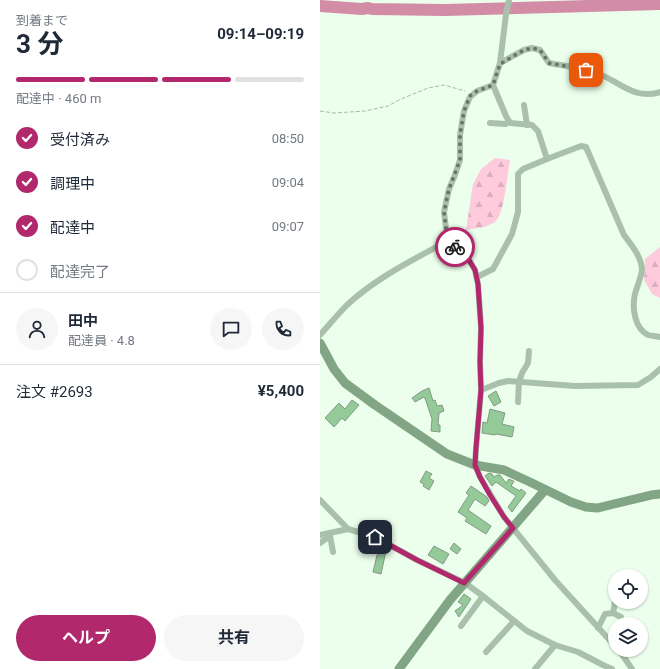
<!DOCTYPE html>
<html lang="ja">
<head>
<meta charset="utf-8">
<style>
  :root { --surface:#fff; --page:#f6f6f7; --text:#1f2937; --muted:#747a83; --line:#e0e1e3; --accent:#b1296c }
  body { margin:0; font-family:Roboto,"Noto Sans JP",sans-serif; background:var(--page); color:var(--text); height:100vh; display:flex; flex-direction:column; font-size:15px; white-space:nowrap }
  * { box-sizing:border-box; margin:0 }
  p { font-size:13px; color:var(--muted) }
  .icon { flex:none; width:22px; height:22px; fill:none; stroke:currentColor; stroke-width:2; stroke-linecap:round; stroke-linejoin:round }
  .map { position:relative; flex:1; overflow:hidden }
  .details { display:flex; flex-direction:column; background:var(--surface); width:320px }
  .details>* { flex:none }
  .fabs { position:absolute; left:288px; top:569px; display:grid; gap:8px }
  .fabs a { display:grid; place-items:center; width:40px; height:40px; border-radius:50%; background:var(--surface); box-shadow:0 1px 3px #0004; font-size:20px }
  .pin { position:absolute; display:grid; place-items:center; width:34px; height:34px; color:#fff; margin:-17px; border-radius:8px; box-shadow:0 2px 6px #0006 }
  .courier { position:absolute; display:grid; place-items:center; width:40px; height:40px; margin:-20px; border:3px solid #b1296c; border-radius:50%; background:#fff; color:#222; box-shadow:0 1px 5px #0007 }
  .overview em { font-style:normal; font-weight:700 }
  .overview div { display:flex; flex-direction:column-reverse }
  .overview { display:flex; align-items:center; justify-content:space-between; height:68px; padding:0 16px }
  h1 { font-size:26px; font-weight:700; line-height:30px }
  .bar { display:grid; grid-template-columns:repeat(4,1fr); gap:6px 4px; align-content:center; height:48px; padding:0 16px }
  .bar i { height:5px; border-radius:3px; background:var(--line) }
  .bar .current { background:var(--accent) }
  .bar p { grid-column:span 4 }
  .line { display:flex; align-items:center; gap:10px; padding:0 16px; border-top:1px solid var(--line) }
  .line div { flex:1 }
  .round { display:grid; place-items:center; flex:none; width:42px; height:42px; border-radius:21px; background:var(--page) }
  ol { padding:0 16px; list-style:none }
  li { display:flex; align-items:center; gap:12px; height:44px }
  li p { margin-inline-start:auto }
  li .icon { padding:4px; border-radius:50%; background:var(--accent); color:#fff; stroke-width:4 }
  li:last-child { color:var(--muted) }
  li i { width:22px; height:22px; border:2px solid var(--line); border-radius:50% }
  .button { display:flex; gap:8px; margin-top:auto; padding:8px 16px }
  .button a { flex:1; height:46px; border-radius:24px; background:var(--accent); color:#fff; font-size:16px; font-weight:700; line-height:46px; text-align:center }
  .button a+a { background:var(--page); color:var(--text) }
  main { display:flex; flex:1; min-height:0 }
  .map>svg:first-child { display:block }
  .forest { fill:url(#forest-firs) }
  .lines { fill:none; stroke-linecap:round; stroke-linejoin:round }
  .river { stroke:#d28ca6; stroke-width:12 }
  .building { fill:#93ca98; stroke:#869887 }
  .path { stroke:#aab9aa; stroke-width:1; stroke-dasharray:4 2; stroke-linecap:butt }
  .street { stroke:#a9c1ab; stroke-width:6 }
  .secondary { stroke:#82a685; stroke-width:9 }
  .done { stroke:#6a756a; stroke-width:4; stroke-dasharray:0 7.2 }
  .route { stroke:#b1296c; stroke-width:5 }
</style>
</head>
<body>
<main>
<section class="details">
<div class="overview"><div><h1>3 分</h1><p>到着まで</p></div><em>09:14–09:19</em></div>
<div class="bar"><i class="current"></i><i class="current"></i><i class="current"></i><i></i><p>配達中 · 460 m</p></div>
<ol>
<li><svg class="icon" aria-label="check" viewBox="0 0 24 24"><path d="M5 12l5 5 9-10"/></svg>受付済み<p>08:50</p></li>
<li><svg class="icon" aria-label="check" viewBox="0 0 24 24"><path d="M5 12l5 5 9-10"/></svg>調理中<p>09:04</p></li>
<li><svg class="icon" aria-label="check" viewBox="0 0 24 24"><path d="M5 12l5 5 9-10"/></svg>配達中<p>09:07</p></li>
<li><i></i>配達完了</li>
</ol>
<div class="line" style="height:72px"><a class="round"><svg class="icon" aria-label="person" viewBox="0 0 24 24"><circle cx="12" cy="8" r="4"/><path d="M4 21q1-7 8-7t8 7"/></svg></a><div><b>田中</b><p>配達員 · 4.8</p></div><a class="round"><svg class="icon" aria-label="chat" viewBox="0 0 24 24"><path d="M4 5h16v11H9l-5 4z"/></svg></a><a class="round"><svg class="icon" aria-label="phone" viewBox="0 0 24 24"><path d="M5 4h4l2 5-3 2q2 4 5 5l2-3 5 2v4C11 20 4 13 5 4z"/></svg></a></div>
<div class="line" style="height:52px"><div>注文 #2693</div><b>¥5,400</b></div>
<div class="button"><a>ヘルプ</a><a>共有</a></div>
</section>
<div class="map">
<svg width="340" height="669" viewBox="0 0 340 669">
  <defs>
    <pattern id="forest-firs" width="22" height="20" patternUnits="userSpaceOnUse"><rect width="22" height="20" fill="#fecadc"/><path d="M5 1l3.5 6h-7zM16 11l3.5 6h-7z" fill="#daaebd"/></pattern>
  </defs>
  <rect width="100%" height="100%" fill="#ebffec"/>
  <g class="forest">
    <path d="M175 158 190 160C188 172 184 214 176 221 168 228 156 228 146 230L153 184 161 169Z"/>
    <polygon points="340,247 340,298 332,294 324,280 325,259"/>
  </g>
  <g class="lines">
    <polyline class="river" points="0,6 42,9 48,8 52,9 125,10 340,4"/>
  </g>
  <g class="building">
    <polygon points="109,388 113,401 115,400 117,406 122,405 124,411 119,413 118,425 120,425 120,432 111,431 112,419 105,398 104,398 104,397 95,402 92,398 102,391"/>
    <polygon points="176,391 181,402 174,406 168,396"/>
    <polygon points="32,400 39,405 25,421 22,418 14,427 5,418 19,403 25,409"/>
    <polygon points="170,409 185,413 182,424 194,427 192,437 176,434 175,435 162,433 163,422 167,423"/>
    <polygon points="106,471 112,474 109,478 114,481 109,490 103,486 104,484 100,482"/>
    <polygon points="169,473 172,474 174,477 177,475 180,475 186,483 189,479 193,481 194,481 191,486 200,491 201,489 206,493 192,512 188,507 196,496 176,482 172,486 165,476"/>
    <polygon points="151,486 167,497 169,501 165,506 155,499 148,510 171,526 166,534 145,521 147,518 138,512 149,495 146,493"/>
    <polygon points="134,543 141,549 137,554 130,549"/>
    <polygon points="114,546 129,554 123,564 108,555"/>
    <polygon points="60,548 66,551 61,574 53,572 57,555 58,555"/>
    <polygon points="144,594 151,599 139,617 135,611 143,605 138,602"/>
  </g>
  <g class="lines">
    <polyline class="path" points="0,111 14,113 45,111 68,106 81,99 108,88 124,85 145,91"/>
    <g class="street">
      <path d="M189 0 186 14 180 63 173 85 186 116 190 123 212 125 218 131 227 159 261 146 266 147 304 235C311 244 322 258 322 270 321 278 317 286 315 294 312 307 314 328 328 335 331 336 336 336 340 337"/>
      <path d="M180 63 204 50 212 48 220 50 229 63C244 66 259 67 274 72 297 79 313 101 340 92"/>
      <polyline points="173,85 157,91 150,97 144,111 140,135 140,160 135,175 129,189 124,212 126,228 129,240 135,247 149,260 155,270 158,284 161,327 160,362 161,390 156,448 155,465 160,477 184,517 235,580 295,646"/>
      <polyline points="204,105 207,125"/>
      <polyline points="170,123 186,124 189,121"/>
      <polyline points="157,277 173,269 192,234 198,212 198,174 203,169 227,159"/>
      <path d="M0 335C9 325 18 314 27 305 57 277 95 259 129 240"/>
      <polyline points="161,390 179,383 188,381 255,386 318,385 331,377 340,369"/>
      <polyline points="198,402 199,382 202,373 208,363 209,351"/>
      <polyline points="0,500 28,529 55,537 97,560 145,583 163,596 207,631 235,645 258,652 283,665 292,669"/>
      <polyline points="0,535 28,529"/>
      <polyline points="10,536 13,552"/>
      <polyline points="0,543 10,536 10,533"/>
      <polyline points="293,613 295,602"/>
      <polyline points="141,626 163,596"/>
      <polyline points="278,628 285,614 293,613 301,617 301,624"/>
      <polyline points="299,650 312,669"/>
      <polyline points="166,652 194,621"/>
      <polyline points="215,669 235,645"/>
    </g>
    <g class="secondary">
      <polyline points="0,343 14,369 25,383 55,405 127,454 155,465 184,470 212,483 251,502 266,507 277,508 331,495 340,494"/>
      <polyline points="79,669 130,600 225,490"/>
    </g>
  </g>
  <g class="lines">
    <polyline class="done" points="135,247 129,240 126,228 124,212 129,189 140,160 140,135 144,111 150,96 157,91 173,85 180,64 204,50 212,48 220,50 229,63 266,70"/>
    <polyline class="route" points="55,537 97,560 144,583 193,528 184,517 170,495 160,477 155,465 156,448 161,390 160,362 161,328 158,284 155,270 149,260 135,247"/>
  </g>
</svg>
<div class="fabs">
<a><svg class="icon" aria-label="locate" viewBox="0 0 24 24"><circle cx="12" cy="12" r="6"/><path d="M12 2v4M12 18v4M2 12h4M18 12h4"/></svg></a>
<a><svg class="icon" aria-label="layers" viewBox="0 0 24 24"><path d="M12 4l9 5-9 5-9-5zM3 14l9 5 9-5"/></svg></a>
</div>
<div class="pin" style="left:266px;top:70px;background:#ea580c"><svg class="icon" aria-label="bag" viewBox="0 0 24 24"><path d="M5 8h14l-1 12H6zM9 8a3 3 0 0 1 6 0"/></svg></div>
<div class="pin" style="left:55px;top:537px;background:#1f2937"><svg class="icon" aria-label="home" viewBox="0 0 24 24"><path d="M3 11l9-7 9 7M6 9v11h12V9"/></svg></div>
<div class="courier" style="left:135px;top:247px"><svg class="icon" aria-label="bike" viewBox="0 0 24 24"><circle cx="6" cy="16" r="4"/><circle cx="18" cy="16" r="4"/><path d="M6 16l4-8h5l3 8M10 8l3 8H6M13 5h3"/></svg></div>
</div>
</main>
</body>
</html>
